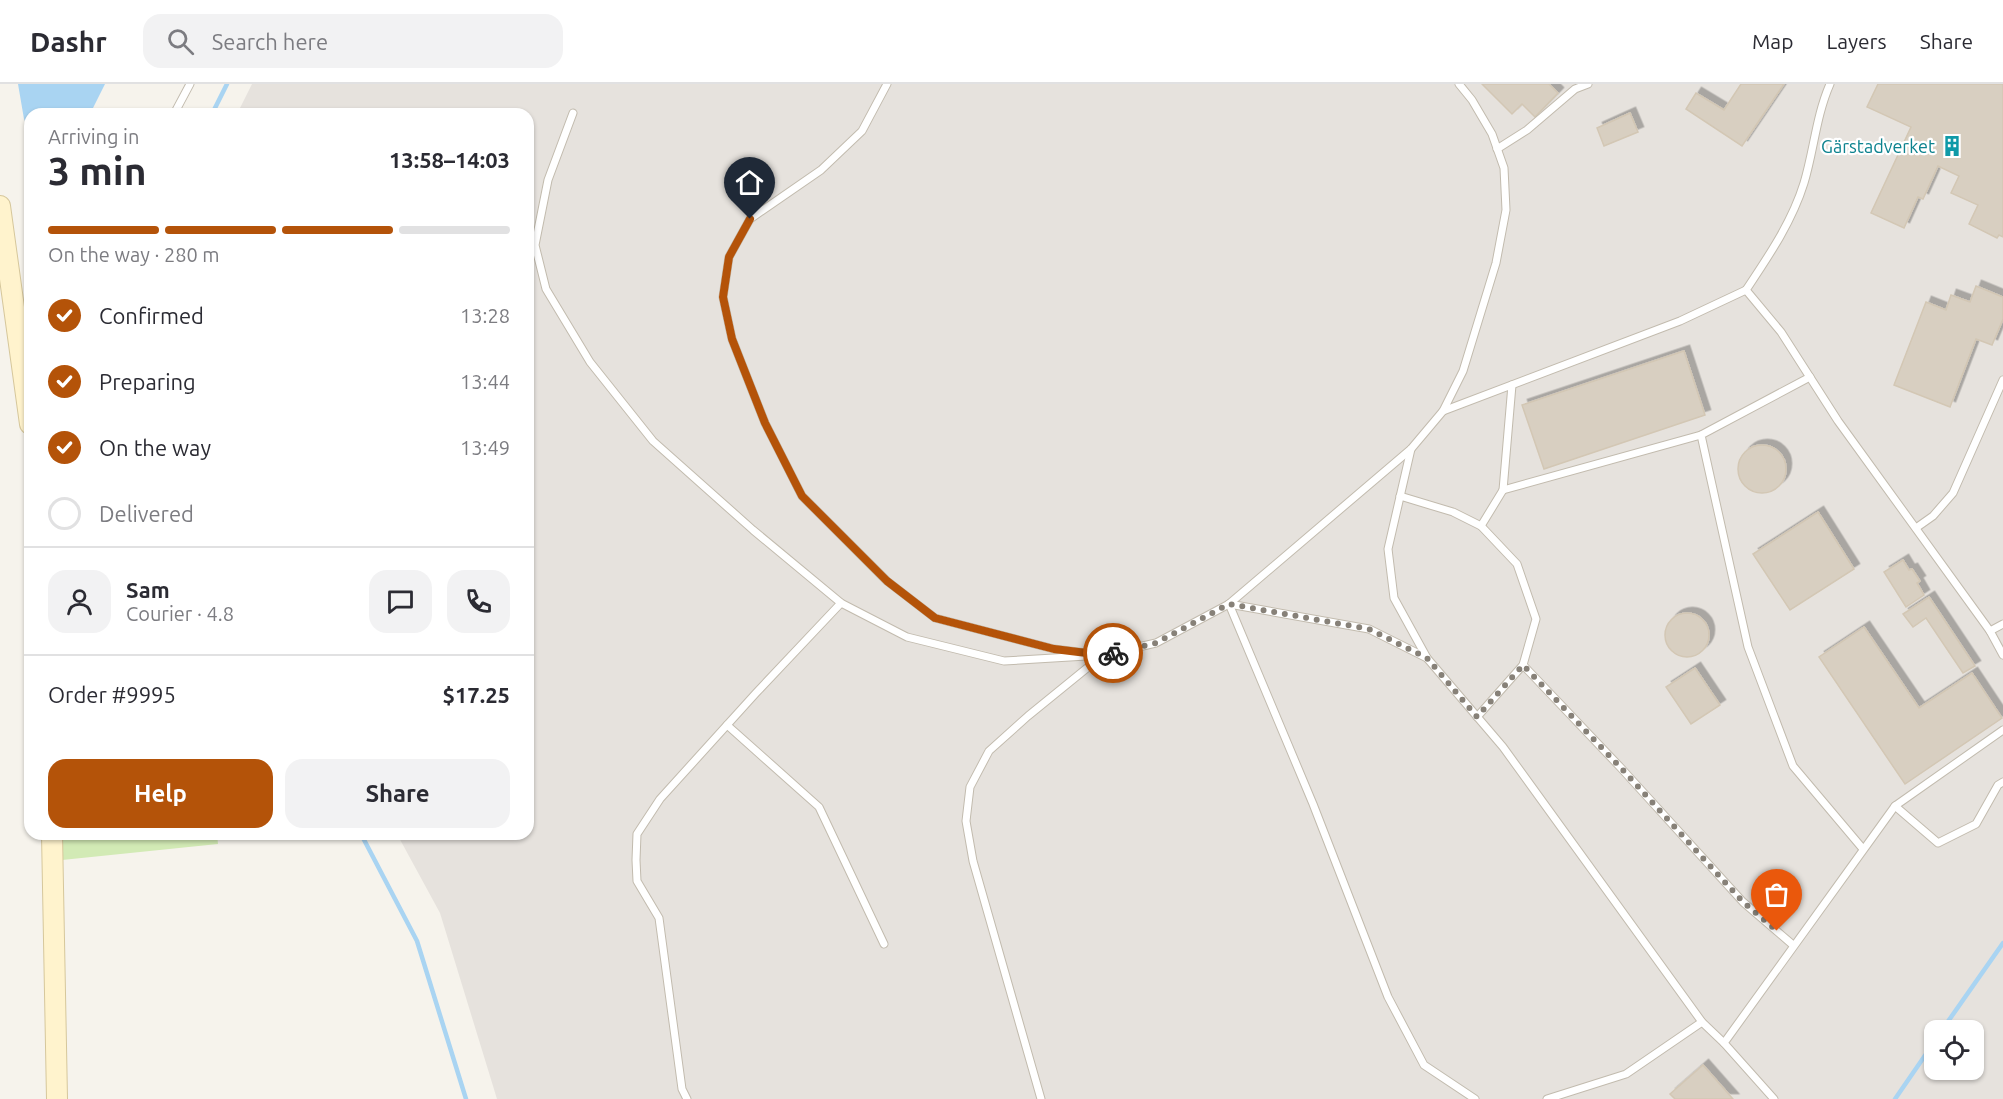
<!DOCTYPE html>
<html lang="en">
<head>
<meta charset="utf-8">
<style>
  :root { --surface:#fff; --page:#f2f2f3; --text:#2b2b33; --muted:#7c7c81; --line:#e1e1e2; --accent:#b45309 }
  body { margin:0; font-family:Ubuntu,sans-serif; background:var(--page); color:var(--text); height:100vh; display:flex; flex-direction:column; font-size:22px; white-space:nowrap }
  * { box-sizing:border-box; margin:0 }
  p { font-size:20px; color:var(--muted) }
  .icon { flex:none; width:33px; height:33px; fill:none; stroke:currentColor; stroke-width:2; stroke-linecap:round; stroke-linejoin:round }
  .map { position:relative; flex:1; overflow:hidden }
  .details { position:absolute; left:24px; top:24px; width:510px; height:732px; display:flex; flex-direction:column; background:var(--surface); border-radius:18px; box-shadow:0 2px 4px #0004 }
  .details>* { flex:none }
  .controls { position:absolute; left:1924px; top:936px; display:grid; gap:12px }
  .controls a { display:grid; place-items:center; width:60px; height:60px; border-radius:12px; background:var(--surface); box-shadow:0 2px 4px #0004; font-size:30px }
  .pin { position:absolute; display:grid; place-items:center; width:51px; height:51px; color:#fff; margin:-62px -26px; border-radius:50% 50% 50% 0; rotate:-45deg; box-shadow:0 0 6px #0007 }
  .pin .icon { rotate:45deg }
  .courier { position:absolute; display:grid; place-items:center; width:60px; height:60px; margin:-30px; border:4px solid #b45309; border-radius:50%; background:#fff; color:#222; box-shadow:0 2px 8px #0007 }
  .overview em { font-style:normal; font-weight:700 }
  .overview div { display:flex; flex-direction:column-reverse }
  .overview { display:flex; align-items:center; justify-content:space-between; height:102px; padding:0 24px }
  h1 { font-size:39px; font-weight:700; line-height:45px }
  .bar { display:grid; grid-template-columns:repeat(4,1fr); gap:9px 6px; align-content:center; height:72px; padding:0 24px }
  .bar i { height:8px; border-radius:4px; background:var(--line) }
  .bar .active { background:var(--accent) }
  .bar p { grid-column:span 4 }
  .line { display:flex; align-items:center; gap:15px; padding:0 24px; border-top:2px solid var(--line) }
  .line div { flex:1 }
  .round { display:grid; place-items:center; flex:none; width:63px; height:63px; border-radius:18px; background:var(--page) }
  ol { padding:0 24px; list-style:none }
  li { display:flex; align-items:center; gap:18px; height:66px }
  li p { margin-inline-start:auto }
  li .icon { padding:6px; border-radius:50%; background:var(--accent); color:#fff; stroke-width:4 }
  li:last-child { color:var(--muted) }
  li i { width:33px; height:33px; border:3px solid var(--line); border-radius:50% }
  .primary-button { display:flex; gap:12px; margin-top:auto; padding:12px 24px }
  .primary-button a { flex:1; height:69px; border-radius:18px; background:var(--accent); color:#fff; font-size:24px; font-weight:700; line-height:69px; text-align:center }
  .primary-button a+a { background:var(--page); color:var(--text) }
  header { display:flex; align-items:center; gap:36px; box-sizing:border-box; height:84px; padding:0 30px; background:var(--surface); border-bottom:2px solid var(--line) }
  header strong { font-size:28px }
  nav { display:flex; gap:33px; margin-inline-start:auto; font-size:21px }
  .search { width:420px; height:54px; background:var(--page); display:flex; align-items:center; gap:15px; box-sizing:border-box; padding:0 21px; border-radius:18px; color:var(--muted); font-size:22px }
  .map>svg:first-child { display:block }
  .industrial { fill:#e6e2dd; fill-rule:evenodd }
  .green { fill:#d2eab5 }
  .water { fill:#a9d4f2 }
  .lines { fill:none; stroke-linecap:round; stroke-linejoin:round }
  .stream { stroke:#a9d4f2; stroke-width:4.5 }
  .building { fill:#d8cfc1; stroke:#d3c7b4; stroke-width:1.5; filter:url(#shadow) }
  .lane-casing { stroke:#c2bbae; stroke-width:9 }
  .secondary-casing { stroke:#d6c79b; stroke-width:22 }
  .lane { stroke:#fff; stroke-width:7 }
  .secondary { stroke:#fff3cd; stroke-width:20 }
  .done { stroke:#878178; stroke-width:6; stroke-dasharray:0 10.8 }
  .route { stroke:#b45309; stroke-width:8 }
  .labels { text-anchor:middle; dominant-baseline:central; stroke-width:4.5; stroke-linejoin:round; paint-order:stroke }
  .culture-label { font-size:18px; fill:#0d838f; stroke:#fff; text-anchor:end }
</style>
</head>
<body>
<header>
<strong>Dashr</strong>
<div class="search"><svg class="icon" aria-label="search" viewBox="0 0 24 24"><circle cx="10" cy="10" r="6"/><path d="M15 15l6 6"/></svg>Search here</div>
<nav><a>Map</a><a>Layers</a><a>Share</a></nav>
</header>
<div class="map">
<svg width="2003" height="1015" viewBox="0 0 2003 1015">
  <defs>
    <filter id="shadow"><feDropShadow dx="5.5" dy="-5.5" stdDeviation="0" flood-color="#0004"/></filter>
  </defs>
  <rect width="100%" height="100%" fill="#f6f3ec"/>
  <path class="industrial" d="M252 0H2003V1015H497L440 829 397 750H528V30H237ZM1935 946H1974V986H1935Z"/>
  <polygon class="green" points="63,750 217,750 218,760 62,776"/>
  <polygon class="water" points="18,0 105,0 90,30 30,30 30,48 24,35"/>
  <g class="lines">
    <g class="stream">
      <polyline points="212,30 227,0"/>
      <polyline points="361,750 417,857 466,1015"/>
      <polyline points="1942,946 2003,859"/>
      <polyline points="1895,1015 1935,957"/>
    </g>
  </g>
  <g class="building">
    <polygon points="1482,0 1549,0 1558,9 1535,33 1522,20 1512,30"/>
    <polygon points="1741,0 1784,0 1742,62 1686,25 1696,9 1724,26"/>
    <polygon points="1878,0 2003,0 2003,153 1999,151 1997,154 1969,140 1978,121 1951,109 1959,92 1938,82 1923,115 1918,113 1904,144 1871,129 1911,43 1867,23"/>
    <polygon points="1630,29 1638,48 1604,62 1597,44"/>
    <polygon points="1976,202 2003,213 2003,235 1992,261 1976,255 1950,323 1894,301 1926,218 1946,226 1951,211 1970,218"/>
    <polygon points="1684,267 1705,331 1544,385 1522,321"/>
    <circle cx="1762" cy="385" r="24"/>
    <polygon points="1818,428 1854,485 1790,526 1753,470"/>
    <polygon points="1903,476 1909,486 1912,485 1920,497 1917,499 1924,511 1906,523 1884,488"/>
    <polygon points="1929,513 1975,582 1963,589 1926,534 1913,543 1903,530"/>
    <circle cx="1687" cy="551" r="22"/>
    <polygon points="1864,543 1919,624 1972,589 2002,634 1905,700 1819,573"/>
    <polygon points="1695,584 1720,621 1691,640 1666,603"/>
    <polygon points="1703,981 1733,1015 1675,1015 1670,1010"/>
  </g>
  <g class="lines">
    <defs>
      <g id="lane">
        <polyline points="887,0 862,47 821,86 750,135 729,173 723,213 732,255 765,339 802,412 887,497 935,534 1054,565 1086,569"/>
        <path d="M1830 0C1816 32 1814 66 1804 99 1792 138 1768 173 1746 206L1781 248 1838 337 1990 547 2003 571"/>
        <polyline points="573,29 548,96 535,161 546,205 590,278 653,357 753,446 841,519 907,553 1004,577 1103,571 1156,559 1229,520 1411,365 1443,327 1463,287 1496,179 1506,126 1504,84 1492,50 1472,16 1459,0"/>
        <polyline points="174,30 190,0"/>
        <polyline points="1497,65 1527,46 1575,5 1588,0"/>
        <polyline points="1810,293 1701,351 1748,563 1793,682 1863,765"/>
        <polyline points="1443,327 1680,237 1746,206"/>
        <polyline points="1411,365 1388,465 1394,514 1427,574"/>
        <polyline points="1503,406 1512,301"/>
        <polyline points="1400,412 1453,428 1481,442 1517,480 1536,535 1523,581 1477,633"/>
        <polyline points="1481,442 1503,406 1701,351"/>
        <polyline points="1916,444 1933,432 1953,409 2003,296"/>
        <polyline points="1229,520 1369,545 1427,574 1503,663 1702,938 1724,959"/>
        <polyline points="1229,520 1313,720 1388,913 1424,981 1475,1015"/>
        <polyline points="1990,547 2003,540"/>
        <polyline points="1523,581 1621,684 1743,818 1793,861"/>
        <polyline points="727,641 819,723 884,860"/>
        <polyline points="2003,646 1895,722 1938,759 1976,740 1998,701 2003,698"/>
        <polyline points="687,1015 682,1005 659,834 637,797 636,776 637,750 660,715 756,609 841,519"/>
        <polyline points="1041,1015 973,777 966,737 970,703 989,667 1028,632 1103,571"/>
        <polyline points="1547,1015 1626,990 1702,938"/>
        <polyline points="1774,1015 1724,959 1895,722"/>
      </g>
      <g id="secondary">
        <polyline points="0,122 30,340"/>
        <polyline points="52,750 57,1015"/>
      </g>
    </defs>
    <use href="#lane" class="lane-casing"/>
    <use href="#secondary" class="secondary-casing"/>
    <use href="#lane" class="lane"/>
    <use href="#secondary" class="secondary"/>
  </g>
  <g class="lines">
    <polyline class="done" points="1113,569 1156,559 1229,520 1369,545 1427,574 1477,633 1523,581 1621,684 1743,818 1777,847"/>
    <polyline class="route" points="750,135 729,173 723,213 732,255 765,339 802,412 887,497 935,534 1054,565 1103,571 1113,569"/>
  </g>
  <defs>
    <symbol id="building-bare" viewBox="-9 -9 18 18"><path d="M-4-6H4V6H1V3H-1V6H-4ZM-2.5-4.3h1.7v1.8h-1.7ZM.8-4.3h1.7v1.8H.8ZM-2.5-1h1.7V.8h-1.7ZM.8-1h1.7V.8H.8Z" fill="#0f9aa8" stroke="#fff" stroke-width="2.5" paint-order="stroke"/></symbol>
  </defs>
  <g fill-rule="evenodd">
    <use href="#building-bare" x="1937" y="47" width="30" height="30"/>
  </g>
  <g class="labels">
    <g class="culture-label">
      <text x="1935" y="62">Gärstadverket</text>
    </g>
  </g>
</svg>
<div class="controls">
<a><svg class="icon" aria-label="locate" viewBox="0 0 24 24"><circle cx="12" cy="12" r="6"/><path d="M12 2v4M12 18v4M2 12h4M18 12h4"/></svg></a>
</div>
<div class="pin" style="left:1777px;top:847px;background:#ea580c"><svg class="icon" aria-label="bag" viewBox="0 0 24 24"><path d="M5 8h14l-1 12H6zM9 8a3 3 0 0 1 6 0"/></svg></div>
<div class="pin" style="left:750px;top:135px;background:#1f2937"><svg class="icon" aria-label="home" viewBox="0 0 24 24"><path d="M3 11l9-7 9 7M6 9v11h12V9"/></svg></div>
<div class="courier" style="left:1113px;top:569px"><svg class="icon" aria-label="bike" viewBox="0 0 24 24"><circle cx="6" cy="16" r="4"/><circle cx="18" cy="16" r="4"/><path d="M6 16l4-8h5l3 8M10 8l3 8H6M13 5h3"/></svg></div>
<section class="details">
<div class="overview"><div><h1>3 min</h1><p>Arriving in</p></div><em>13:58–14:03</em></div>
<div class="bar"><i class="active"></i><i class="active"></i><i class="active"></i><i></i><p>On the way · 280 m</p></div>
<ol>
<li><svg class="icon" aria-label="check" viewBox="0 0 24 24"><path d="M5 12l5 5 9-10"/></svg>Confirmed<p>13:28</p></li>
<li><svg class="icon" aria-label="check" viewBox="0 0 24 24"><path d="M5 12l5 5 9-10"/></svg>Preparing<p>13:44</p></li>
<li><svg class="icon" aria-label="check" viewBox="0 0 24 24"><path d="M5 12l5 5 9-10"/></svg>On the way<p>13:49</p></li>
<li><i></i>Delivered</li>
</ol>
<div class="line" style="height:108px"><a class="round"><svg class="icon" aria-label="person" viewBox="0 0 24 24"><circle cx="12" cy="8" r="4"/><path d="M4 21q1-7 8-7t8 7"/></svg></a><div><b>Sam</b><p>Courier · 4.8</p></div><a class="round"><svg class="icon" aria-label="chat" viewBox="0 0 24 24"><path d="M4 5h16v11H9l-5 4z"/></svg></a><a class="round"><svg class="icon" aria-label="phone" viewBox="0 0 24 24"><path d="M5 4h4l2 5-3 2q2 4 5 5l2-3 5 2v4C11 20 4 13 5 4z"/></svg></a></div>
<div class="line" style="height:78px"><div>Order #9995</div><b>$17.25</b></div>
<div class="primary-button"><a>Help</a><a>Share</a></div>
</section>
</div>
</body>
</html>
